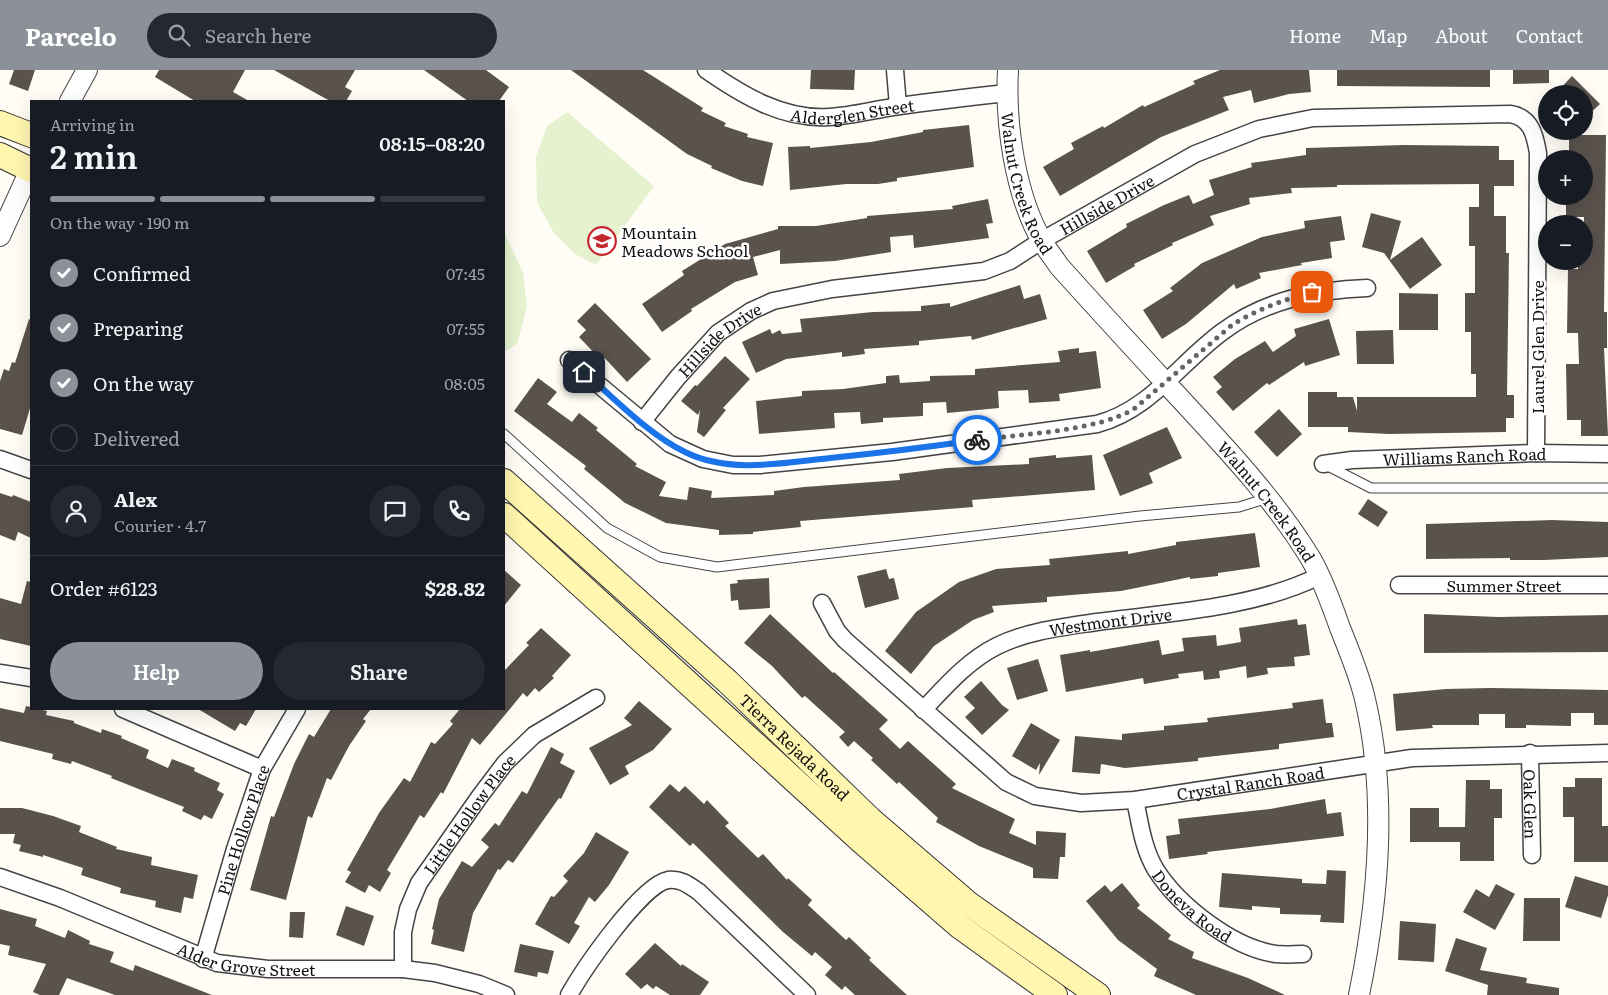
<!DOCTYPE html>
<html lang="en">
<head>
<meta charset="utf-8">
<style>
  :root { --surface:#171b24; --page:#242831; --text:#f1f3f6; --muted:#9ea1a6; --line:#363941; --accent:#8c9099 }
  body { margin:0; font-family:Literata,serif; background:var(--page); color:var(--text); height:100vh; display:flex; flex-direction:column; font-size:19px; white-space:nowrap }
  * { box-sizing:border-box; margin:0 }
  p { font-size:16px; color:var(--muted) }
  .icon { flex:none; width:28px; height:28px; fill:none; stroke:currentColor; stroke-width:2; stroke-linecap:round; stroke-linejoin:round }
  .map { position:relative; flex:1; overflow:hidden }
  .side { position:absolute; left:30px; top:30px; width:475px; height:610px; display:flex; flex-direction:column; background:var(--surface); border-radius:0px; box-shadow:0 5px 20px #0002 }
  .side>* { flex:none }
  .tools { position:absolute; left:1538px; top:15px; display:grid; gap:10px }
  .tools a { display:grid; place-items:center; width:55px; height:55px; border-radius:50%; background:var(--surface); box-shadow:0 5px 20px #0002; font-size:25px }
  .pin { position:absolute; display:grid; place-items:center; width:42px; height:42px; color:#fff; margin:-21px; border-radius:10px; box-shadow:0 2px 8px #0006 }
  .courier { position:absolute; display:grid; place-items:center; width:50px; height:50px; margin:-25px; border:4px solid #1a73e8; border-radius:50%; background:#fff; color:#222; box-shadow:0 1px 6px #0007 }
  .head em { font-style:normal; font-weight:600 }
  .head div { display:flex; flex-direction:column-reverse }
  .head { display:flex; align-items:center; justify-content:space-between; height:85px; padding:0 20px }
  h1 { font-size:32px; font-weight:600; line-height:38px }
  .bar { display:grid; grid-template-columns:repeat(4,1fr); gap:8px 5px; align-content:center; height:60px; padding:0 20px }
  .bar i { height:6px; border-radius:4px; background:var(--line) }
  .bar .current { background:var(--accent) }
  .bar p { grid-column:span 4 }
  .line { display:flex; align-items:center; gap:12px; padding:0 20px; border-top:1px solid var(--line) }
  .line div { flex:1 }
  .round { display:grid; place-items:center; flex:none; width:52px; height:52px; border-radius:26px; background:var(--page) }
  ol { padding:0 20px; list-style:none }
  li { display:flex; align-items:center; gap:15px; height:55px }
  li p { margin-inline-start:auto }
  li .icon { padding:5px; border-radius:50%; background:var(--accent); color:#fff; stroke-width:4 }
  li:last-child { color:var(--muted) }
  li i { width:28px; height:28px; border:2px solid var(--line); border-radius:50% }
  .action { display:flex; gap:10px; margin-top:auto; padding:10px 20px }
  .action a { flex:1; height:58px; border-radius:30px; background:var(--accent); color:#fff; font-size:20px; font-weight:600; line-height:58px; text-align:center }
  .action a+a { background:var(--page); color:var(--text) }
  header { display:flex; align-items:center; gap:30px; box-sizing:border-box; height:70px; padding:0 25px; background:var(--accent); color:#fff }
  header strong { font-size:24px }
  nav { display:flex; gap:28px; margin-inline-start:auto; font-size:18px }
  .search { width:350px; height:45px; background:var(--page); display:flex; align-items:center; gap:12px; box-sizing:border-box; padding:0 18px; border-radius:28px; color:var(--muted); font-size:19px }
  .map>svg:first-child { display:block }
  .pitch { fill:#e6f2cf }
  .building { fill:#5a524d }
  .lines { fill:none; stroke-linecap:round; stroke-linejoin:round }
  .service-casing { stroke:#444; stroke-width:11 }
  .minor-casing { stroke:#444; stroke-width:19 }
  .tertiary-casing { stroke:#444; stroke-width:22 }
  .secondary-casing { stroke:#333; stroke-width:26 }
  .service { stroke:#fff; stroke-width:9 }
  .minor { stroke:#fff; stroke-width:16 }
  .tertiary { stroke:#fff; stroke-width:20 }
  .secondary { stroke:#fff6b0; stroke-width:24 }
  .done { stroke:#646461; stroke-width:5; stroke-dasharray:0 9 }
  .route { stroke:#1a73e8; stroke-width:6 }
  .labels { text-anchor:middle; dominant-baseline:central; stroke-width:5; stroke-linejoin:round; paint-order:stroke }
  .street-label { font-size:16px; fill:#111; stroke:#fff }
  .poi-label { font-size:16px; fill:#111; stroke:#fff; text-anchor:start }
</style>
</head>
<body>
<header>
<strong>Parcelo</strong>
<div class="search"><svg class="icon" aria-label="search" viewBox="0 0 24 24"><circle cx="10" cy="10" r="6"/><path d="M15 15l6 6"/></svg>Search here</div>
<nav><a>Home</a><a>Map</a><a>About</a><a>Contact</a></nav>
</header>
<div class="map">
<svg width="1608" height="925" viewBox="0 0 1608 925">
  <rect width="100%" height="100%" fill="#fffdf5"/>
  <g class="pitch">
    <polygon points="567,42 654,116 596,195 575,184 553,162 537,132 536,87 547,56"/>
    <polygon points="504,162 523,202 527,237 517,274 504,282"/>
  </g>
  <g class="building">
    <polygon points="14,0 35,0 28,21 9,14"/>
    <polygon points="159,0 245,0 233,22 249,31 195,31 155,7"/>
    <polygon points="274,0 355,0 345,17 352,21 346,31 330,31"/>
    <polygon points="424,0 486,0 509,17 499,31 468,31"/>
    <polygon points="571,0 643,0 703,38 701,41 726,53 724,56 748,64 747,67 773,73 763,116 742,111 711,98 712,96 687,84"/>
    <polygon points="811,0 855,0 854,20 810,19"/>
    <polygon points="1220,0 1309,0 1311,22 1289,24 1254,33 1251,20 1223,27 1229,40 1161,67 1060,126 1043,97 1074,79 1071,73 1103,56 1104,58 1143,35 1144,37 1195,14 1193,11"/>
    <polygon points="1337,0 1490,0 1490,17 1337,16"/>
    <polygon points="1513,0 1549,0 1549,13 1513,14"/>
    <polygon points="1572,6 1600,34 1584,49 1584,24 1555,24"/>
    <polygon points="969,55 974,97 897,108 897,111 878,114 846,114 790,120 788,77 810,76 810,78 871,72 923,62 923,60"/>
    <polygon points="1569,65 1606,65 1604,242 1607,242 1607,278 1604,278 1608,366 1581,366 1581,350 1567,350 1566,294 1579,294 1578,263 1567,263 1568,199 1578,199 1578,191 1584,191 1584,147 1566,147 1566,126 1584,126 1584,89 1569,89"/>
    <polygon points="1404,75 1499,76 1499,90 1514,90 1514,116 1494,116 1494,146 1506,146 1506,183 1509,183 1507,325 1514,325 1514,348 1506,348 1506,362 1389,364 1348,362 1348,357 1308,357 1308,322 1337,322 1337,327 1353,327 1357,341 1357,327 1476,327 1476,304 1471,304 1471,262 1465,262 1465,223 1475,223 1475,176 1469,176 1469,137 1479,137 1479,114 1337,115 1337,117 1291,118 1292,123 1249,128 1250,134 1210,146 1214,155 1172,173 1173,175 1134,194 1135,196 1106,213 1087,181 1127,157 1126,154 1164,135 1189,125 1193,134 1214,125 1209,110 1252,97 1251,93 1306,85 1306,78"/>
    <polygon points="988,129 993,153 986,154 989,168 914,178 913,165 890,167 891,182 835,191 780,194 780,180 753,187 758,205 735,212 691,239 692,241 662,262 642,234 684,205 682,201 725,174 778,159 778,156 816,156 867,148 867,146 953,139 952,136"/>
    <polygon points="1371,143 1401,151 1390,190 1422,167 1442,195 1410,219 1384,183 1362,177"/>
    <polygon points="1341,146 1345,170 1330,172 1332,188 1301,193 1302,195 1259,203 1261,208 1236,219 1234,214 1186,254 1162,269 1143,240 1173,221 1170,218 1202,193 1262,167 1305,158 1304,151"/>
    <polygon points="1020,215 1024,229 1040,224 1047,249 972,270 971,266 919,271 919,275 864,279 865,284 842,287 842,282 786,289 756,303 742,272 770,259 772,264 780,260 782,264 802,262 800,249 873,242 921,241 921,236 950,233 950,237"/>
    <polygon points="1399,223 1438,224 1438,260 1399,260"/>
    <polygon points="595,233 651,289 627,312 601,284 598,287 579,267 586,260 577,251"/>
    <polygon points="29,249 31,250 31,335 22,365 0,359 0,311 4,299 9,301 12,292 15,293"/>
    <polygon points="1329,249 1340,285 1305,296 1304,292 1269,315 1267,313 1233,341 1216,322 1222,317 1213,307 1235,289 1265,271 1273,282 1296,266 1294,259"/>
    <polygon points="1393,260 1394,294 1357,294 1356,261"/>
    <polygon points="1079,278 1079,283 1096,281 1101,318 1059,324 1060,331 1029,333 1028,320 998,321 999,338 947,343 946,332 923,333 923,346 883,348 883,352 861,354 860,342 834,343 835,358 759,364 756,331 802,326 802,321 843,319 886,313 886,306 899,305 900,313 930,311 930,306 975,305 975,299 1060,292 1058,281"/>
    <polygon points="725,286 750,309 723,338 726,340 704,367 697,362 700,340 698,345 681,331 695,315 697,316"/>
    <polygon points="538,308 557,322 547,334 572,352 579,343 598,358 596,360 637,394 635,396 666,412 659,426 687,430 689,417 712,421 711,428 774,425 774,421 804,417 900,410 899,404 947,398 1029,394 1029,388 1056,385 1056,388 1092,385 1095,420 972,430 973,437 800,451 801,457 753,462 753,464 719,465 719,460 666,453 625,433 584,399 586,396 514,341"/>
    <polygon points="1279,339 1302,364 1277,387 1254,362"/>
    <polygon points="1167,357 1182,388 1149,403 1153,413 1120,426 1103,385"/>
    <polygon points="0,423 12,427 13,425 31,432 31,468 18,462 15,471 0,465"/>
    <polygon points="1368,429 1388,442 1378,457 1358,444"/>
    <polygon points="1552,450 1608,452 1608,487 1544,490 1510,490 1510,488 1426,489 1426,454"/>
    <polygon points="1255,463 1260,497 1218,503 1218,506 1190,509 1190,507 1121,521 1047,527 1047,532 992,536 994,542 973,550 934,576 911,604 885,581 916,542 959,512 996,499 1050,495 1049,489 1128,481 1128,484 1176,475 1176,472"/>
    <polygon points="886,499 889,509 894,508 899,529 865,538 857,506"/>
    <polygon points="504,500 521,515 504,536"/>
    <polygon points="769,508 770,538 739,540 738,530 731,531 730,514 738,513 737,510"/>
    <polygon points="27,511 31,512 31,576 0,569 0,528 21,534"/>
    <polygon points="770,544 833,603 834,602 888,650 879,659 900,679 908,671 956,714 952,718 1015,749 1009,763 1036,775 1036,761 1066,763 1065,787 1060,787 1058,809 1033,808 1033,798 979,776 936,752 938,748 899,712 897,714 871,690 873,688 854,671 848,677 839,667 845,662 805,626 802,628 772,596 744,573"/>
    <polygon points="1424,544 1498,547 1608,545 1608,582 1424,583"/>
    <polygon points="1297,549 1298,555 1306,554 1310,585 1294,587 1295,596 1267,598 1268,604 1247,608 1246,596 1219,601 1220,608 1204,610 1203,601 1178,604 1179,608 1144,614 1143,608 1066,622 1060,585 1090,580 1090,582 1159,570 1162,585 1184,581 1182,568 1216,565 1217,576 1241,572 1239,558"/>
    <polygon points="541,558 571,585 552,606 554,608 539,622 535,618 527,627 523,623 480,675 472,668 443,724 441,722 424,748 420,745 387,800 391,803 380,822 369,815 365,823 345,812 351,802 347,800 379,743 404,708 410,712 431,672 435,674 453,654 450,651 460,639 504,639 504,601 529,575 526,573"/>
    <polygon points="1038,589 1048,621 1017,630 1007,598"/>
    <polygon points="981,611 1002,635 1009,640 982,665 965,647 975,638 964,627"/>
    <polygon points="1490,618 1608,620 1608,655 1594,655 1594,643 1571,643 1571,656 1526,655 1526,658 1505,658 1505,644 1479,644 1479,655 1432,655 1433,658 1396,661 1393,624 1446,619"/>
    <polygon points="1323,629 1326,653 1332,653 1334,667 1279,674 1279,679 1198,688 1198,691 1125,698 1101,694 1100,704 1072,702 1075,666 1122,670 1122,664 1164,660 1164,656 1208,652 1207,648 1293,638 1292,633"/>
    <polygon points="639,631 672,659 653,680 625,696 629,704 610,715 589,678 632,655 624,648"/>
    <polygon points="26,636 47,641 46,645 74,651 74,653 101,663 102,659 122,666 121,668 149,680 146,688 168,698 172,689 195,698 194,701 220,713 217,720 224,724 212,749 204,745 201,750 182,741 184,737 111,708 112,706 72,691 71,694 52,689 53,684 0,671 0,638 24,643"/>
    <polygon points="198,639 256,639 246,656 240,653 235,661"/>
    <polygon points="331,639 371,639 363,649 366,651 349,676 331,710 327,708 312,748 308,746 286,830 250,820 271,746 274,747 294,694 309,664 314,667"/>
    <polygon points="1031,653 1060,670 1039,705 1040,693 1036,700 1012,686"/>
    <polygon points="551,677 564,684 560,693 575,701 561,729 559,728 513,793 508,790 500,800 498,799 473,843 464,882 431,874 434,860 432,859 439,829 462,791 472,797 489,777 481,770 495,753 499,756 522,721 527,724"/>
    <polygon points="1575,708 1602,708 1602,756 1608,756 1608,792 1574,792 1574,747 1563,747 1563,717 1575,717"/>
    <polygon points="1466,710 1490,710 1490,719 1502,719 1502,748 1494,748 1494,791 1460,791 1460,772 1410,772 1410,738 1439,738 1439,757 1465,757"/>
    <polygon points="670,714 679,722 685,716 704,734 707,730 729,753 725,756 758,788 763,784 787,810 788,808 812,830 808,835 846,870 849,867 871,888 869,890 907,925 855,925 845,916 842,920 825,905 832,897 815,882 812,886 783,862 693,773 690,776 649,737"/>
    <polygon points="1325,729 1327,744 1341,742 1344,766 1207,782 1208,784 1169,789 1166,766 1180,764 1178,749 1270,739"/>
    <polygon points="0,738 22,738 53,746 81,756 79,762 117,777 116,779 152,787 151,795 198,805 193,829 184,827 181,843 155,837 156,831 120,823 121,818 81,805 83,798 43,785 43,787 19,781 21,775 13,773 15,764 0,764"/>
    <polygon points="596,762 629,782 609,815 595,832 589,827 574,853 580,856 569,874 535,854 551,826 554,827 568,811 563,806 584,783"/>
    <polygon points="1327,800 1346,801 1344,853 1320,852 1321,845 1280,844 1280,838 1252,836 1252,840 1219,837 1222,803 1302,809 1302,813 1326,814"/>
    <polygon points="1575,806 1608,816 1608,825 1601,848 1565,837"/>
    <polygon points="1122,813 1140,835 1137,838 1171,865 1168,869 1194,882 1192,888 1248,908 1285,925 1196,925 1154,906 1157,899 1118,870 1086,831 1105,815 1111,822"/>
    <polygon points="1496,814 1515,824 1495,860 1463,842 1476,819 1489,827"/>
    <polygon points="1524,828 1560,828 1560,871 1523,871"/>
    <polygon points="346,836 374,846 364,876 336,865"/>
    <polygon points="0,839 37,849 35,856 65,868 68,860 90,871 89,874 114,882 110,892 133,901 135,895 212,925 115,925 67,908 59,925 40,925 33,922 46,894 8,885 10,876 0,874"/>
    <polygon points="290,842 305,842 303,868 289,867"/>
    <polygon points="1400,851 1436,854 1434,892 1398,890"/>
    <polygon points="1456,868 1487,878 1480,900 1527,908 1526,913 1559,918 1559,925 1487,925 1488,915 1445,901"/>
    <polygon points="655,873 681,896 682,894 709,912 700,925 670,925 656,916 653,919 647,914 641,919 625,904"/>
    <polygon points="520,874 554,881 548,904 538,902 537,907 514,902"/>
  </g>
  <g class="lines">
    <defs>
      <g id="service">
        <polyline points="504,364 607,458 660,487 717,497 1140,446 1239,437 1268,428"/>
        <polyline points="1326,395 1371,418 1608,418"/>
      </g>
      <g id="minor">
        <path id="s1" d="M706 0C742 25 783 50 829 47 853 46 876 39 900 36 936 31 971 27 1007 23"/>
        <polyline points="895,0 898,36"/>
        <path d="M569 290 670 374 703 389 733 395H760L892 382 1097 354C1150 340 1180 293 1222 262 1265 230 1315 220 1367 218"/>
        <path id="s2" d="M642 352 678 307 718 263 751 241 773 231 832 219 984 201 1010 191 1041 171 1195 84 1259 59 1313 48 1510 44C1531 47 1535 65 1538 83L1536 383"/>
        <polyline points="0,389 31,400"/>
        <path id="s3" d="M1323 394 1352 390 1536 383 1608 384"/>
        <path id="s4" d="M1399 515H1608"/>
        <path id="s5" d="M822 533 837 561 845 570 1006 712 1035 726 1081 733 1135 730 1412 688 1608 683"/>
        <polyline points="0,603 31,608"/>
        <polyline points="123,639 262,699"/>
        <path id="s6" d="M923 640C945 617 967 591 997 576 1027 561 1064 557 1097 552 1167 543 1255 538 1319 506"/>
        <path id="s7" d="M1530 683 1532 785"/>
        <path id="s8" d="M1135 730C1140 753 1143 779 1156 800 1179 836 1233 878 1276 884 1285 885 1294 884 1303 884"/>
        <path id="s9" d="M0 807 60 828 217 893 268 899H403L435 903 479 914 506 925"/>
        <path id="s10" d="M203 889 235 779 262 699 297 639"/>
        <path id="s11" d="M403 899V862L408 839 419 813 480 726 505 693 534 665 596 628"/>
        <path d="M569 925C583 900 641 815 668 810 681 808 690 816 699 822L807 925"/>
      </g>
      <g id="tertiary">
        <path id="s12" d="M1008 0C1005 53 1015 125 1042 171 1047 180 1054 188 1059 196 1094 235 1129 273 1164 311 1216 368 1270 422 1311 489 1323 510 1332 535 1340 558 1349 580 1358 602 1364 625 1388 723 1379 827 1359 925"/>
        <polyline points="70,31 87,0"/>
        <polyline points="0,166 31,98"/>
      </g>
      <g id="secondary">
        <polyline points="0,53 31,65"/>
        <polyline points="0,85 31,100"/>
        <path id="s13" d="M504 411 728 612 870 749 969 834 1098 925"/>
        <polyline points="504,445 861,771 959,856 1055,925"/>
      </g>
    </defs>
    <use href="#service" class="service-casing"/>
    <use href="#minor" class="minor-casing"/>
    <use href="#tertiary" class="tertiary-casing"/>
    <use href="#secondary" class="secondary-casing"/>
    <use href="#service" class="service"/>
    <use href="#minor" class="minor"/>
    <use href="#tertiary" class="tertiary"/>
    <use href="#secondary" class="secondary"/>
  </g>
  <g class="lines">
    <path class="done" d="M977 370C1022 364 1097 361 1134 339L1232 255C1256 240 1285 229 1312 222"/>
    <path class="route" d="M584 302C614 328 649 365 685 382 729 404 783 393 830 388 880 383 928 377 977 370"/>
  </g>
  <defs>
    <symbol id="school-ring" viewBox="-11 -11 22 22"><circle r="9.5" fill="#fff" stroke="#c4262e" stroke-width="1.5"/><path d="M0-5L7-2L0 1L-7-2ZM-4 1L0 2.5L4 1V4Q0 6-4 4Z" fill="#c4262e"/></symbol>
  </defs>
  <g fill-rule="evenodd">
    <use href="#school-ring" x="586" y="155" width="32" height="32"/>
  </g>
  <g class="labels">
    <g class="street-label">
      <text stroke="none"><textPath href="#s1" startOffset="158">Alderglen Street</textPath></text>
      <text stroke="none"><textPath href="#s12" startOffset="116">Walnut Creek Road</textPath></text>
      <text stroke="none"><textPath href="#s2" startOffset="534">Hillside Drive</textPath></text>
      <text stroke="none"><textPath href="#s2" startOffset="114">Hillside Drive</textPath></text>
      <text transform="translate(1537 277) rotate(-90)">Laurel Glen Drive</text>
      <text stroke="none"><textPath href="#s3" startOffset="142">Williams Ranch Road</textPath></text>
      <text stroke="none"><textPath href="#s12" startOffset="521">Walnut Creek Road</textPath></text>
      <text stroke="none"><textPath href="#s4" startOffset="105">Summer Street</textPath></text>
      <text stroke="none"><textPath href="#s6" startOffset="215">Westmont Drive</textPath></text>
      <text stroke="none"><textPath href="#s13" startOffset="394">Tierra Rejada Road</textPath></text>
      <text stroke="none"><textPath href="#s5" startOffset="508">Crystal Ranch Road</textPath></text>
      <text stroke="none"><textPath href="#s7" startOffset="51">Oak Glen</textPath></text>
      <text stroke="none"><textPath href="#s11" startOffset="174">Little Hollow Place</textPath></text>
      <text stroke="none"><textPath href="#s10" startOffset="135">Pine Hollow Place</textPath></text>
      <text stroke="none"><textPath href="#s8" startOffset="125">Doneva Road</textPath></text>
      <text stroke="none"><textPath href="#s9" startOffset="262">Alder Grove Street</textPath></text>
    </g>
    <g class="poi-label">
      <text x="621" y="162">Mountain<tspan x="621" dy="18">Meadows School</tspan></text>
    </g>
  </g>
</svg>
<div class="tools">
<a><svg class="icon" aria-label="locate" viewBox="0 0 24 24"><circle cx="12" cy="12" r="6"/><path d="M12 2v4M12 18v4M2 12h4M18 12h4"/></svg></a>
<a>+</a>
<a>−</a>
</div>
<div class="pin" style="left:1312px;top:222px;background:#ea580c"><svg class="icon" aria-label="bag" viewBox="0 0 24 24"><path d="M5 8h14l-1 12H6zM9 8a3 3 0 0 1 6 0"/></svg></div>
<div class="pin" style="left:584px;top:302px;background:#1f2937"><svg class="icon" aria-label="home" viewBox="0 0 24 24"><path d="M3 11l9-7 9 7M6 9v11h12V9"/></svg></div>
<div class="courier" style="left:977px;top:370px"><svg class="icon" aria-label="bike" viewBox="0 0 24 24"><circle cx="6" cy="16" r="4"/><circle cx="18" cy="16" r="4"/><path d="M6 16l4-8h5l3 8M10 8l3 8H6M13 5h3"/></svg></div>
<section class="side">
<div class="head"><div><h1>2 min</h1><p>Arriving in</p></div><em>08:15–08:20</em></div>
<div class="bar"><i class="current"></i><i class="current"></i><i class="current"></i><i></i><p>On the way · 190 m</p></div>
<ol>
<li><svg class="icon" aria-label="check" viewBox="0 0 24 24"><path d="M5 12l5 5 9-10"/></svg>Confirmed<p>07:45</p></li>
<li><svg class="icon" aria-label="check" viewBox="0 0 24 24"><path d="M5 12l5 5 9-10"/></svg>Preparing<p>07:55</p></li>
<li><svg class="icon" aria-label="check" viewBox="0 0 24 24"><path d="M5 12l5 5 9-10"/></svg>On the way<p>08:05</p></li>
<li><i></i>Delivered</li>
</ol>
<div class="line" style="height:90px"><a class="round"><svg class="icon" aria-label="person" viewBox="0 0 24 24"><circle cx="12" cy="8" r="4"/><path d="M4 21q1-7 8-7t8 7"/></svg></a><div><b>Alex</b><p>Courier · 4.7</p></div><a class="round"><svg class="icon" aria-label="chat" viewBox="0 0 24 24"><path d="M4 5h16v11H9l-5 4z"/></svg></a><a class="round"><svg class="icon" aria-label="phone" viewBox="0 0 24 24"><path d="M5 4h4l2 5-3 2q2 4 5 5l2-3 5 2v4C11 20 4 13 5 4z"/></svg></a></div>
<div class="line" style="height:65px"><div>Order #6123</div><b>$28.82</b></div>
<div class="action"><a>Help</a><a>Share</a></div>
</section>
</div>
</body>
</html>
